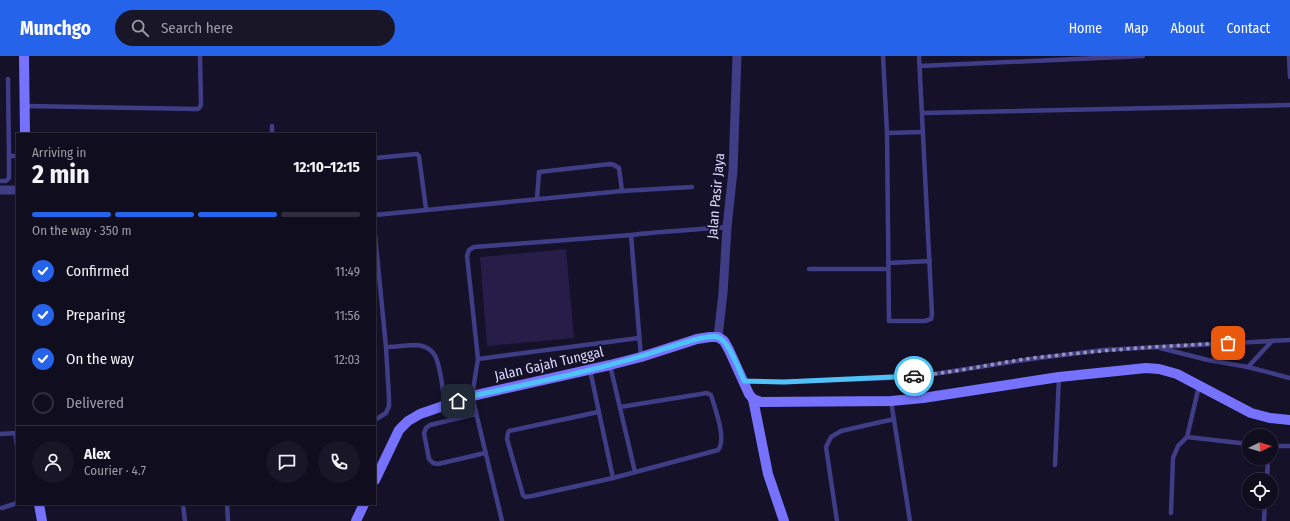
<!DOCTYPE html>
<html lang="en">
<head>
<meta charset="utf-8">
<style>
  :root { --surface:#100d1f; --page:#191628; --text:#f1f3f6; --muted:#9c9ca4; --line:#302d3d; --accent:#2563eb }
  body { margin:0; font-family:"Fira Sans Condensed",sans-serif; background:var(--page); color:var(--text); height:100vh; display:flex; flex-direction:column; font-size:15px; white-space:nowrap }
  * { box-sizing:border-box; margin:0 }
  p { font-size:13px; color:var(--muted) }
  .icon { flex:none; width:22px; height:22px; fill:none; stroke:currentColor; stroke-width:2; stroke-linecap:round; stroke-linejoin:round }
  .map { position:relative; flex:1; overflow:hidden }
  .sheet { position:absolute; left:16px; top:77px; width:360px; height:372px; display:flex; flex-direction:column; background:var(--surface); border-radius:0px; box-shadow:0 1px 3px #0004,0 0 0 1px var(--line) }
  .sheet>* { flex:none }
  .needle { width:26px; rotate:85deg }
  .tools { position:absolute; left:1242px; top:373px; display:grid; gap:8px }
  .tools a { display:grid; place-items:center; width:36px; height:36px; border-radius:50%; background:var(--surface); box-shadow:0 1px 3px #0004,0 0 0 1px var(--line); font-size:20px }
  .pin { position:absolute; display:grid; place-items:center; width:34px; height:34px; color:#fff; margin:-17px; border-radius:8px; box-shadow:0 2px 6px #0006 }
  .courier { position:absolute; display:grid; place-items:center; width:40px; height:40px; margin:-20px; border:3px solid #4fc3f7; border-radius:50%; background:#fff; color:#222; box-shadow:0 1px 5px #0007 }
  .overview em { font-style:normal; font-weight:700 }
  .overview div { display:flex; flex-direction:column-reverse }
  .overview { display:flex; align-items:center; justify-content:space-between; height:68px; padding:0 16px }
  h1 { font-size:26px; font-weight:700; line-height:30px }
  .bar { display:grid; grid-template-columns:repeat(4,1fr); gap:6px 4px; align-content:center; height:48px; padding:0 16px }
  .bar i { height:5px; border-radius:3px; background:var(--line) }
  .bar .selected { background:var(--accent) }
  .bar p { grid-column:span 4 }
  .line { display:flex; align-items:center; gap:10px; padding:0 16px; border-top:1px solid var(--line) }
  .line div { flex:1 }
  .round { display:grid; place-items:center; flex:none; width:42px; height:42px; border-radius:21px; background:var(--page) }
  ol { padding:0 16px; list-style:none }
  li { display:flex; align-items:center; gap:12px; height:44px }
  li p { margin-inline-start:auto }
  li .icon { padding:4px; border-radius:50%; background:var(--accent); color:#fff; stroke-width:4 }
  li:last-child { color:var(--muted) }
  li i { width:22px; height:22px; border:2px solid var(--line); border-radius:50% }
  header { display:flex; align-items:center; gap:24px; box-sizing:border-box; height:56px; padding:0 20px; background:var(--accent); color:#fff }
  header strong { font-size:19px }
  nav { display:flex; gap:22px; margin-inline-start:auto; font-size:14px }
  .search { width:280px; height:36px; background:var(--page); display:flex; align-items:center; gap:10px; box-sizing:border-box; padding:0 14px; border-radius:22px; color:var(--muted); font-size:15px }
  .map>svg:first-child { display:block }
  .building { fill:#261d49 }
  .lines { fill:none; stroke-linecap:round; stroke-linejoin:round }
  .lane { stroke:#403d87; stroke-width:4.5 }
  .street { stroke:#403d87; stroke-width:9 }
  .secondary { stroke:#7672fd; stroke-width:10 }
  .done { stroke:#9793b3; stroke-width:4; stroke-dasharray:0 7.2 }
  .route { stroke:#4fc3f7; stroke-width:5 }
  .labels { text-anchor:middle; dominant-baseline:central; stroke-width:3.5; stroke-linejoin:round; paint-order:stroke }
  .street-label { font-size:14px; fill:#ddd9fe; stroke:#151129 }
</style>
</head>
<body>
<header>
<strong>Munchgo</strong>
<div class="search"><svg class="icon" aria-label="search" viewBox="0 0 24 24"><circle cx="10" cy="10" r="6"/><path d="M15 15l6 6"/></svg>Search here</div>
<nav><a>Home</a><a>Map</a><a>About</a><a>Contact</a></nav>
</header>
<div class="map">
<svg width="1290" height="465" viewBox="0 0 1290 465">
  <rect width="100%" height="100%" fill="#151129"/>
  <polygon class="building" points="566,193 574,282 487,290 480,201"/>
  <g class="lines">
    <g class="lane">
      <polyline points="883,0 887,77 889,265 925,265 931,263 932,258 919,0"/>
      <polyline points="1289,0 1290,21"/>
      <polyline points="920,10 1143,0"/>
      <polyline points="8,23 9,100 17,100"/>
      <polyline points="25,50 198,53 200,51 201,48 200,0"/>
      <polyline points="923,57 1290,49"/>
      <polyline points="272,70 272,78"/>
      <polyline points="887,77 923,76"/>
      <polyline points="375,102 417,98 419,100 426,153"/>
      <polyline points="0,125 6,125 9,122 9,100"/>
      <polyline points="537,143 539,116 610,108 614,109 619,112 622,135"/>
      <polyline points="375,159 622,135 692,131"/>
      <polyline points="375,179 386,291 389,342 389,350 386,357 375,364"/>
      <polyline points="888,207 930,205"/>
      <polyline points="809,213 888,213"/>
      <path d="M386 291C396 291 407 289 418 289 424 290 431 293 434 298 441 308 443 337 445 350"/>
      <polyline points="1160,292 1208,304 1248,311 1290,322"/>
      <path d="M641 301 631 179C663 175 695 174 727 171"/>
      <polyline points="478,303 639,282"/>
      <polyline points="610,309 635,416"/>
      <polyline points="1248,311 1272,285"/>
      <polyline points="590,314 613,422"/>
      <polyline points="744,325 784,326 890,322 934,318 1031,303 1103,294 1290,284"/>
      <polyline points="1199,330 1187,381 1249,388"/>
      <polyline points="891,345 910,465"/>
      <path d="M598 356 509 375 508 377 507 383 523 439 525 441 532 440 613 422 718 394C727 383 715 353 711 339L707 337 620 351"/>
      <polyline points="476,358 430,369 426,372 424,377 429,403 433,407 438,408 485,397"/>
      <polyline points="15,377 17,389"/>
      <polyline points="0,378 17,377"/>
      <polyline points="1271,390 1290,390"/>
      <polyline points="1055,409 1059,321"/>
      <polyline points="1267,424 1268,402"/>
      <polyline points="183,448 185,465"/>
      <polyline points="227,448 228,465"/>
      <polyline points="2,452 17,447"/>
      <polyline points="1171,457 1173,402 1178,390 1187,381"/>
      <polyline points="502,465 472,340 478,303 467,200 469,194 474,191 631,179"/>
      <polyline points="837,465 826,391 831,381 841,375 894,363"/>
      <polyline points="1264,465 1265,446"/>
    </g>
    <g class="street">
      <polyline points="0,134 17,134"/>
      <polyline points="718,281 723,237 727,171 733,115 737,0"/>
    </g>
    <g class="secondary">
      <polyline points="24,0 25,78"/>
      <polyline points="753,343 768,418 784,465"/>
      <polyline points="375,424 399,374 408,365 420,358 472,340 610,309 641,301 697,283 710,281 718,281 724,285 729,294 749,338 753,343 761,346 891,345 923,342 1059,321 1146,312 1159,313 1177,318 1251,357 1270,362 1290,364"/>
      <polyline points="39,448 42,465"/>
      <polyline points="356,465 364,448"/>
    </g>
  </g>
  <g class="lines">
    <path class="done" d="M914 320C954 317 994 307 1034 302 1099 294 1163 290 1228 287"/>
    <path class="route" d="M458 345 472 340C537 326 604 313 667 292 679 289 706 278 718 281 729 285 739 314 744 325L784 326 914 320"/>
  </g>
  <g class="labels">
    <g class="street-label">
      <text transform="translate(716 140) rotate(-85)">Jalan Pasir Jaya</text>
      <text transform="translate(549 308) rotate(-13)">Jalan Gajah Tunggal</text>
    </g>
  </g>
</svg>
<div class="tools">
<a><svg class="needle" viewBox="-14 -14 28 28"><path d="M0-13l5 13h-10z" fill="#e53935"/><path d="M0 13l5-13h-10z" fill="#9c9ca4"/></svg></a>
<a><svg class="icon" aria-label="locate" viewBox="0 0 24 24"><circle cx="12" cy="12" r="6"/><path d="M12 2v4M12 18v4M2 12h4M18 12h4"/></svg></a>
</div>
<div class="pin" style="left:1228px;top:287px;background:#ea580c"><svg class="icon" aria-label="bag" viewBox="0 0 24 24"><path d="M5 8h14l-1 12H6zM9 8a3 3 0 0 1 6 0"/></svg></div>
<div class="pin" style="left:458px;top:345px;background:#1f2937"><svg class="icon" aria-label="home" viewBox="0 0 24 24"><path d="M3 11l9-7 9 7M6 9v11h12V9"/></svg></div>
<div class="courier" style="left:914px;top:320px"><svg class="icon" aria-label="car" viewBox="0 0 24 24"><path d="M5 17H2v-5l4-1 3-4h7l3 4 3 1v5h-3M9 17h6M6 11h13"/><circle cx="7" cy="17" r="2"/><circle cx="17" cy="17" r="2"/></svg></div>
<section class="sheet">
<div class="overview"><div><h1>2 min</h1><p>Arriving in</p></div><em>12:10–12:15</em></div>
<div class="bar"><i class="selected"></i><i class="selected"></i><i class="selected"></i><i></i><p>On the way · 350 m</p></div>
<ol>
<li><svg class="icon" aria-label="check" viewBox="0 0 24 24"><path d="M5 12l5 5 9-10"/></svg>Confirmed<p>11:49</p></li>
<li><svg class="icon" aria-label="check" viewBox="0 0 24 24"><path d="M5 12l5 5 9-10"/></svg>Preparing<p>11:56</p></li>
<li><svg class="icon" aria-label="check" viewBox="0 0 24 24"><path d="M5 12l5 5 9-10"/></svg>On the way<p>12:03</p></li>
<li><i></i>Delivered</li>
</ol>
<div class="line" style="height:72px"><a class="round"><svg class="icon" aria-label="person" viewBox="0 0 24 24"><circle cx="12" cy="8" r="4"/><path d="M4 21q1-7 8-7t8 7"/></svg></a><div><b>Alex</b><p>Courier · 4.7</p></div><a class="round"><svg class="icon" aria-label="chat" viewBox="0 0 24 24"><path d="M4 5h16v11H9l-5 4z"/></svg></a><a class="round"><svg class="icon" aria-label="phone" viewBox="0 0 24 24"><path d="M5 4h4l2 5-3 2q2 4 5 5l2-3 5 2v4C11 20 4 13 5 4z"/></svg></a></div>
</section>
</div>
</body>
</html>
